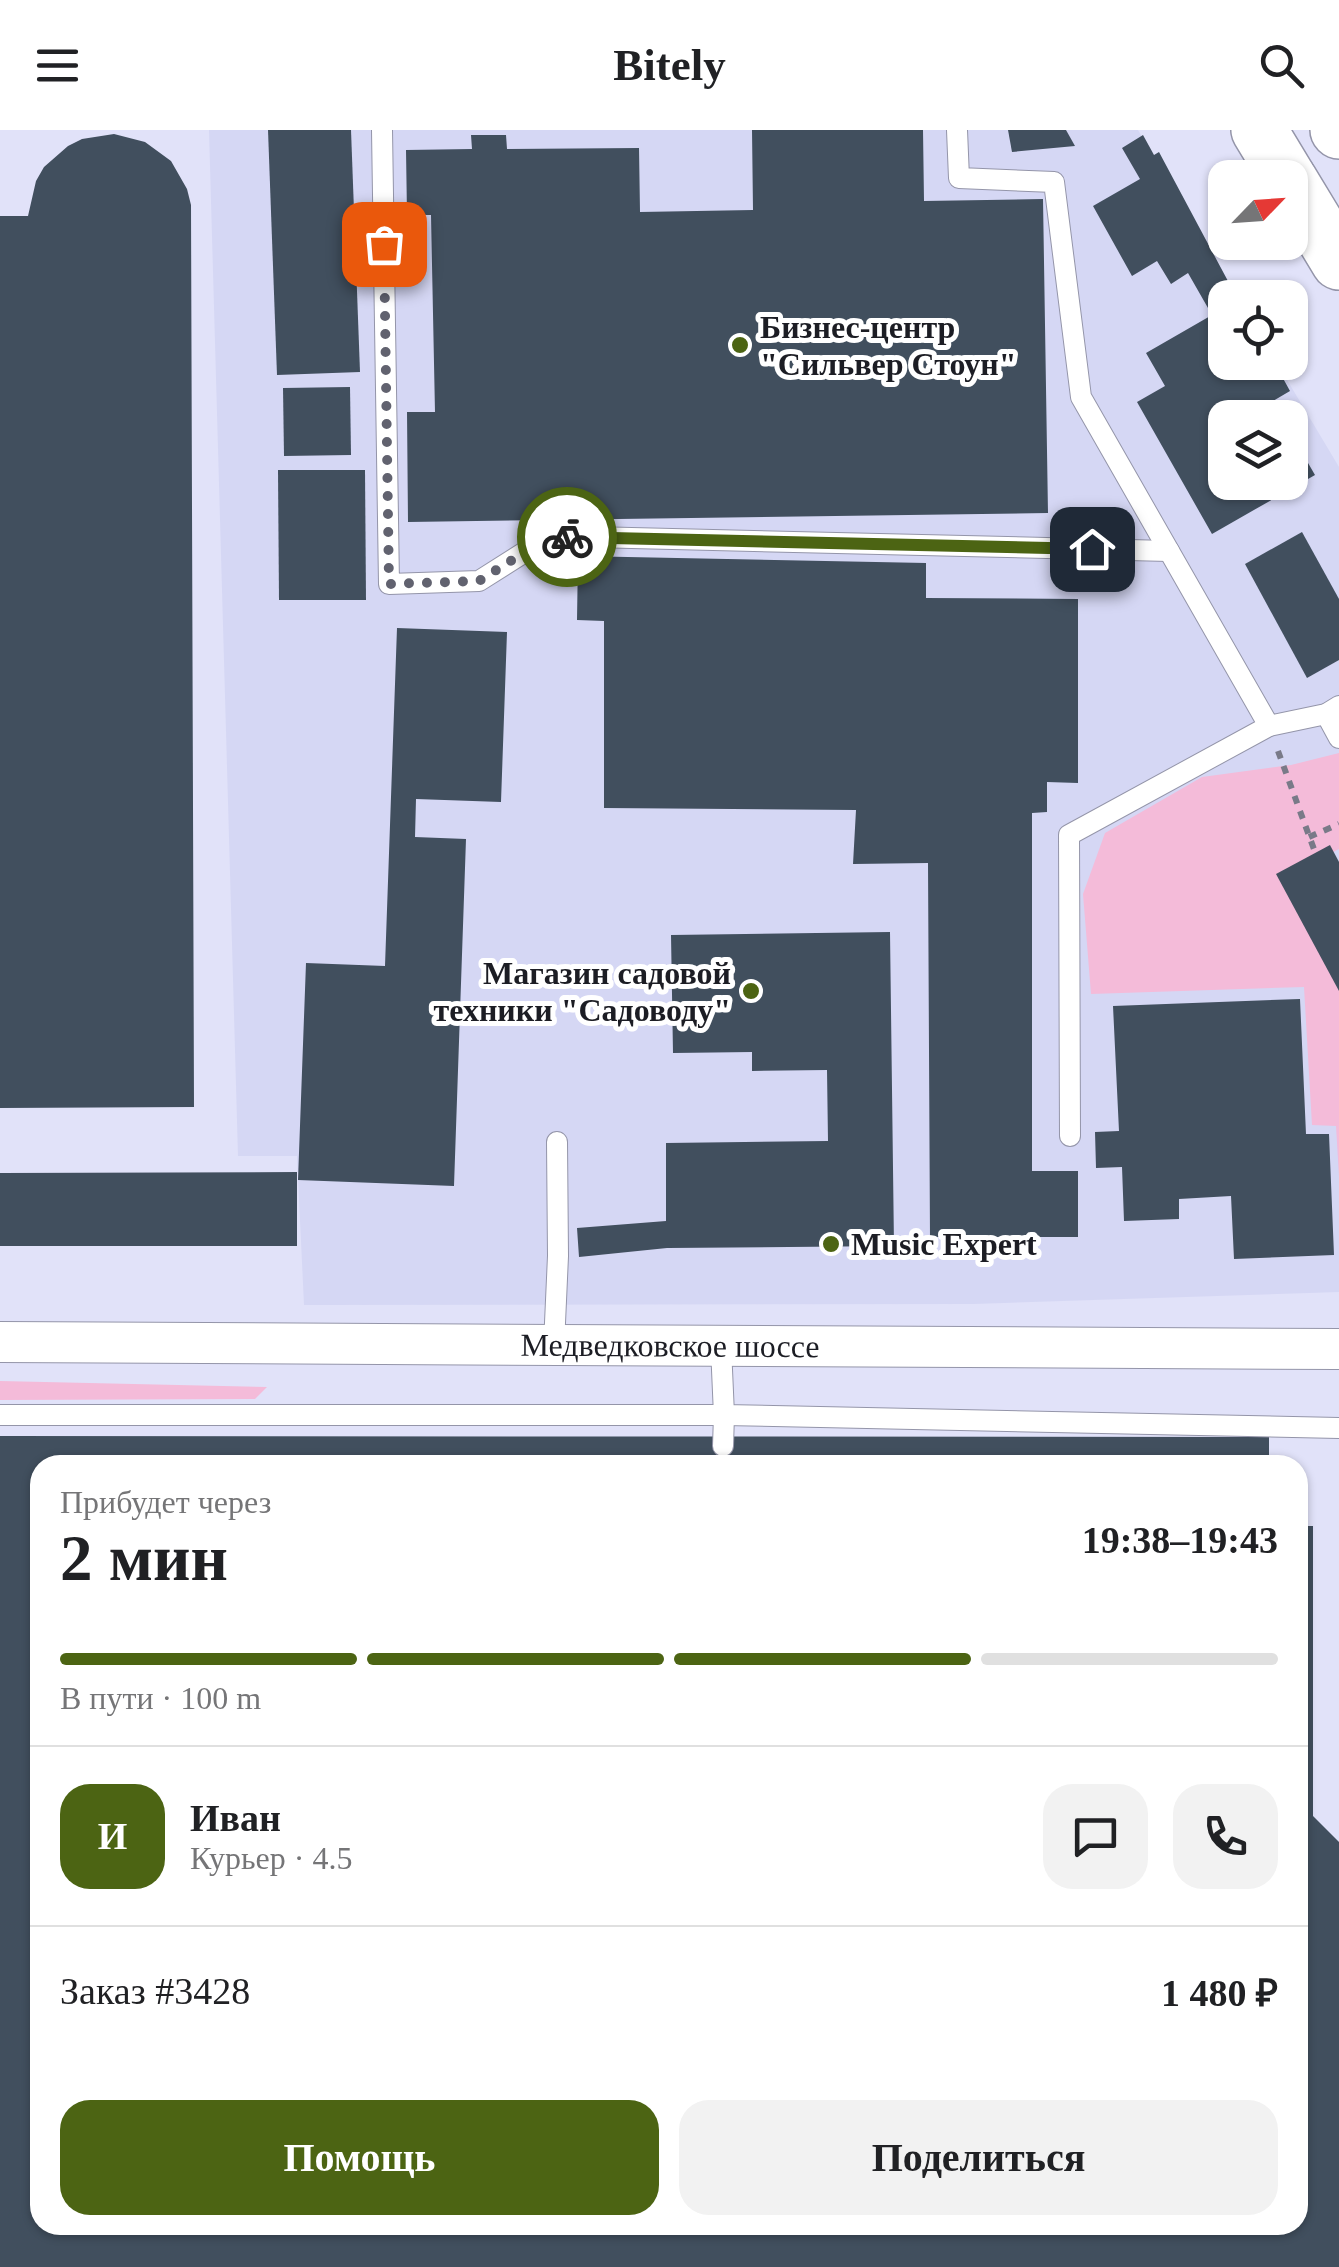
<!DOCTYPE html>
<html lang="ru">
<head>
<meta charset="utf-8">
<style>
  :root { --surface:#fff; --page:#f2f2f2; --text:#202124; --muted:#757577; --line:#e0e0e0; --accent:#4c6413 }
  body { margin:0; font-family:"Times New Roman",serif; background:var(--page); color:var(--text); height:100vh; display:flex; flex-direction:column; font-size:38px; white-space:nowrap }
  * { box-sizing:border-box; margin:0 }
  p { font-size:32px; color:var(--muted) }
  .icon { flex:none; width:55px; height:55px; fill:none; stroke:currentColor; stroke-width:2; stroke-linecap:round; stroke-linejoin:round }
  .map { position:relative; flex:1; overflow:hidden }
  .details { position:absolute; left:30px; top:1325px; width:1278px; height:780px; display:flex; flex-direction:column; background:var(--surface); border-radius:30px; box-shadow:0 2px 8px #0004 }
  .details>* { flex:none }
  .needle { width:65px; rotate:65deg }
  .tools { position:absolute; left:1208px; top:30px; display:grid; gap:20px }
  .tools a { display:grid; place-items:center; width:100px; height:100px; border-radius:20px; background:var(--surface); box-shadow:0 2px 8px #0004; font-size:50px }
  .pin { position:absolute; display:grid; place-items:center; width:85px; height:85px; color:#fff; margin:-42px; border-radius:20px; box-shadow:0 5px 15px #0006 }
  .courier { position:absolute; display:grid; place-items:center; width:100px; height:100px; margin:-50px; border:8px solid #4c6413; border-radius:50%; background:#fff; color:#222; box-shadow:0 2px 12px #0007 }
  .headline em { font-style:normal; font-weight:700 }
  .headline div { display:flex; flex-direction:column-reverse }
  .headline { display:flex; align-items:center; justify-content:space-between; height:170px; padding:0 30px }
  h1 { font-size:65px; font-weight:700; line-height:75px }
  .bar { display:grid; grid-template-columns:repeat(4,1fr); gap:15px 10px; align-content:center; height:120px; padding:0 30px }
  .bar i { height:12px; border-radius:8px; background:var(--line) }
  .bar .current { background:var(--accent) }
  .bar p { grid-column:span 4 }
  .line { display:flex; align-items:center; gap:25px; padding:0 30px; border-top:2px solid var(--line) }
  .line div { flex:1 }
  .round { display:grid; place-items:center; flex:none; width:105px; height:105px; border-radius:30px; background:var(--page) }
  .button { display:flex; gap:20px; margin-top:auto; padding:20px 30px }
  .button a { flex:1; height:115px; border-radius:30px; background:var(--accent); color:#fff; font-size:40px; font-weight:700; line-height:115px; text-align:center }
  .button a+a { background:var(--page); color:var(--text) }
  header { display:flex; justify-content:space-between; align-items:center; height:130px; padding:0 30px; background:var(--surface); font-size:45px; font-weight:700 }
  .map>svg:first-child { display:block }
  .built { fill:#d5d7f4; fill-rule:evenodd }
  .green { fill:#f4bbd9 }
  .building { fill:#414f5e }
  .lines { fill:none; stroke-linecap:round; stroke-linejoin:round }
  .service-casing { stroke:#9495a9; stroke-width:22 }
  .minor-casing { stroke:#9495a9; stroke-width:42 }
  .secondary-casing { stroke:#9495a9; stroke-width:58 }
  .path { stroke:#797a88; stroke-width:6; stroke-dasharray:8 8; stroke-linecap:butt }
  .service { stroke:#fff; stroke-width:20 }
  .minor { stroke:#fff; stroke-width:40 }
  .secondary { stroke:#fff; stroke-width:55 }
  .done { stroke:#61626f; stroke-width:10; stroke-dasharray:0 18 }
  .route { stroke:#4c6413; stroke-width:12 }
  .poi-dot { fill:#4c6413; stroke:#fff; stroke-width:4 }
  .labels { text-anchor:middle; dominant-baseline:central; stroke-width:10; stroke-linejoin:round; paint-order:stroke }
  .poi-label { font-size:32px; font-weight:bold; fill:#1c1d24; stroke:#fff; text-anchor:start }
  .street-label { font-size:32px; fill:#1c1d24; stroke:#fff }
</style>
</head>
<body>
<header><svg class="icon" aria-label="menu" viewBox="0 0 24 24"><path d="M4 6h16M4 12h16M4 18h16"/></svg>Bitely<svg class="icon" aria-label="search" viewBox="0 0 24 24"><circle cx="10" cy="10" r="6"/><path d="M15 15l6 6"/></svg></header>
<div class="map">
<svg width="1339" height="2137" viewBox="0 0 1339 2137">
  <rect width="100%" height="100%" fill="#e1e2f9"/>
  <path class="built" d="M209 0H1138L1238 167 1225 168V232L1277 233 1339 337V1162L974 1174 304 1175 297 1026H238ZM1225 288H1290V352H1225Z"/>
  <g class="green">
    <polygon points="1339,623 1339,719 1285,747 1339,860 1339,1046 1336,996 1312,995 1304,857 1091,864 1083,764 1105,703 1202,647 1291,635"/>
    <polygon points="0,1251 267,1257 255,1269 0,1270"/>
  </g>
  <g class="building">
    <polygon points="268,0 351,0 360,242 277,245"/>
    <polygon points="752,0 923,0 924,71 1043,69 1048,383 408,392 407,282 435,282 431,85 407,85 406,20 472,19 471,5 506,5 507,19 639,18 640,82 753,80"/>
    <polygon points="1008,0 1066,0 1075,16 1012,22"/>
    <polygon points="114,4 145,12 171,31 187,59 191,75 194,977 0,978 0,86 28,86 36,51 44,37 68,16 82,9"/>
    <polygon points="1143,5 1154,25 1159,22 1237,168 1225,168 1225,232 1274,232 1290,261 1273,271 1282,288 1225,288 1225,352 1290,352 1290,302 1315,345 1212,404 1137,272 1165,256 1146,223 1212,185 1188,143 1171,154 1157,131 1132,146 1093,76 1140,49 1122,18"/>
    <polygon points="350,257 351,325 284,326 283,258"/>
    <polygon points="278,340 365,340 366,470 279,470"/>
    <polygon points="1302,402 1339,469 1339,530 1307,548 1245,434"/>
    <polygon points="578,426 926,433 926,468 1078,469 1078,653 1047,652 1047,682 1032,683 1032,1041 1078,1041 1078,1107 930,1107 928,733 853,734 856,680 604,678 604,491 577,490"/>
    <polygon points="397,498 507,502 501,672 416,669 415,707 466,709 454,1056 298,1050 306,833 385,836"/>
    <polygon points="1330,715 1339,732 1339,861 1276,744"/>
    <polygon points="890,802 894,1116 667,1118 579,1127 577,1098 666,1091 666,1013 828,1011 827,940 752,941 752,922 673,923 671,805"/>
    <polygon points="1300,869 1306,1004 1329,1004 1334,1125 1234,1129 1231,1066 1179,1069 1179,1089 1124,1091 1122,1037 1096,1038 1095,1002 1119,1001 1113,876"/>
    <polygon points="297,1042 297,1116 0,1116 0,1043"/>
    <polygon points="0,1306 1269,1307 1269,1335 40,1335 40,2095 1298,2095 1298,1396 1313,1396 1313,1686 1339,1712 1339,2137 0,2137"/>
  </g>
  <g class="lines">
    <defs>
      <g id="service">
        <polyline points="382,0 389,454 479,451 550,406 1169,421"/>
        <polyline points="957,0 959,48 1054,52 1081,267 1269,596 1326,584 1339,576"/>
        <polyline points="1326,584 1339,608"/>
        <polyline points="1070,1006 1069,705 1269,596"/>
        <polyline points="554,1215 558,1126 557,1012"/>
        <polyline points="721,1217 724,1285 1339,1298"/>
        <polyline points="0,1285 724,1285 723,1316"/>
      </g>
      <g id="minor">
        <path id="s1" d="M0 1212 1339 1219"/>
      </g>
      <g id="secondary">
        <polyline points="1259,0 1288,48"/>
        <polyline points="1338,0 1339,1"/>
        <polyline points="1290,51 1339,132"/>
      </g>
    </defs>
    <use href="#service" class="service-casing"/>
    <use href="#minor" class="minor-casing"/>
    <use href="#secondary" class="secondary-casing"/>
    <g class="path">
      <polyline points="1278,621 1315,722"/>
      <polyline points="1309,707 1339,694"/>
    </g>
    <use href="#service" class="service"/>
    <use href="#minor" class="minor"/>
    <use href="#secondary" class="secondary"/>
  </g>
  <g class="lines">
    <polyline class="done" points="384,114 389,454 479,451 550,406 567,407"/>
    <polyline class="route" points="567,407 1092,419"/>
  </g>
  <g class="poi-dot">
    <circle cx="740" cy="215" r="10"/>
    <circle cx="751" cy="861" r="10"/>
    <circle cx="831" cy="1114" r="10"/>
  </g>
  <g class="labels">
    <g class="poi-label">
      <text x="760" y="197">Бизнес-центр<tspan x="760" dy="37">"Сильвер Стоун"</tspan></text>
      <text x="731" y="843" text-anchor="end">Магазин садовой<tspan x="731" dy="37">техники "Садоводу"</tspan></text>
      <text x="851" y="1114">Music Expert</text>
    </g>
    <g class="street-label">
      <text stroke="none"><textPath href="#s1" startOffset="670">Медведковское шоссе</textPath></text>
    </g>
  </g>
</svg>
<div class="tools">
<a><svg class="needle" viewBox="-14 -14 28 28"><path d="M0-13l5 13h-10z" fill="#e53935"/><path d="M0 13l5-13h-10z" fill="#757577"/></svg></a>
<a><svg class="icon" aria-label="locate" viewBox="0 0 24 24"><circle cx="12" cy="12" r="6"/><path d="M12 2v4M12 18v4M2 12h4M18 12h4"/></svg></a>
<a><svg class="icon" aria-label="layers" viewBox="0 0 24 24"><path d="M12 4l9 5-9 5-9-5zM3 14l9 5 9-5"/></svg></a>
</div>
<div class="pin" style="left:384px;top:114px;background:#ea580c"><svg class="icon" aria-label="bag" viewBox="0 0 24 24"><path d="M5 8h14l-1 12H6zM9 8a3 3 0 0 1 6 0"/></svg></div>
<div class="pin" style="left:1092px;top:419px;background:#1f2937"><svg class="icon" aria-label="home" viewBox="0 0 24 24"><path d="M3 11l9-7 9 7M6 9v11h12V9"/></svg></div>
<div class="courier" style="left:567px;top:407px"><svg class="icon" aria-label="bike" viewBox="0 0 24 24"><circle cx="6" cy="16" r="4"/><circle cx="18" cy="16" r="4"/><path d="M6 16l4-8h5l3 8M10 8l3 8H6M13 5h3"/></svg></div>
<section class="details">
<div class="headline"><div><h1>2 мин</h1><p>Прибудет через</p></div><em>19:38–19:43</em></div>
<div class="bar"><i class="current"></i><i class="current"></i><i class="current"></i><i></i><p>В пути · 100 m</p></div>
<div class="line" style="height:180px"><b class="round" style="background:var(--accent);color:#fff">И</b><div><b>Иван</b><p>Курьер · 4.5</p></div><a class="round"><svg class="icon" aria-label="chat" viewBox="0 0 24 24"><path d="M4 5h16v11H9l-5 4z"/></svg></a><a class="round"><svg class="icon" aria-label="phone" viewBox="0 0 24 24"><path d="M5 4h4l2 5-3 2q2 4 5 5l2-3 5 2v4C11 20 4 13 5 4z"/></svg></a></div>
<div class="line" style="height:130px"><div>Заказ #3428</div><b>1 480 ₽</b></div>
<div class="button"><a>Помощь</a><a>Поделиться</a></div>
</section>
</div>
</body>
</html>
